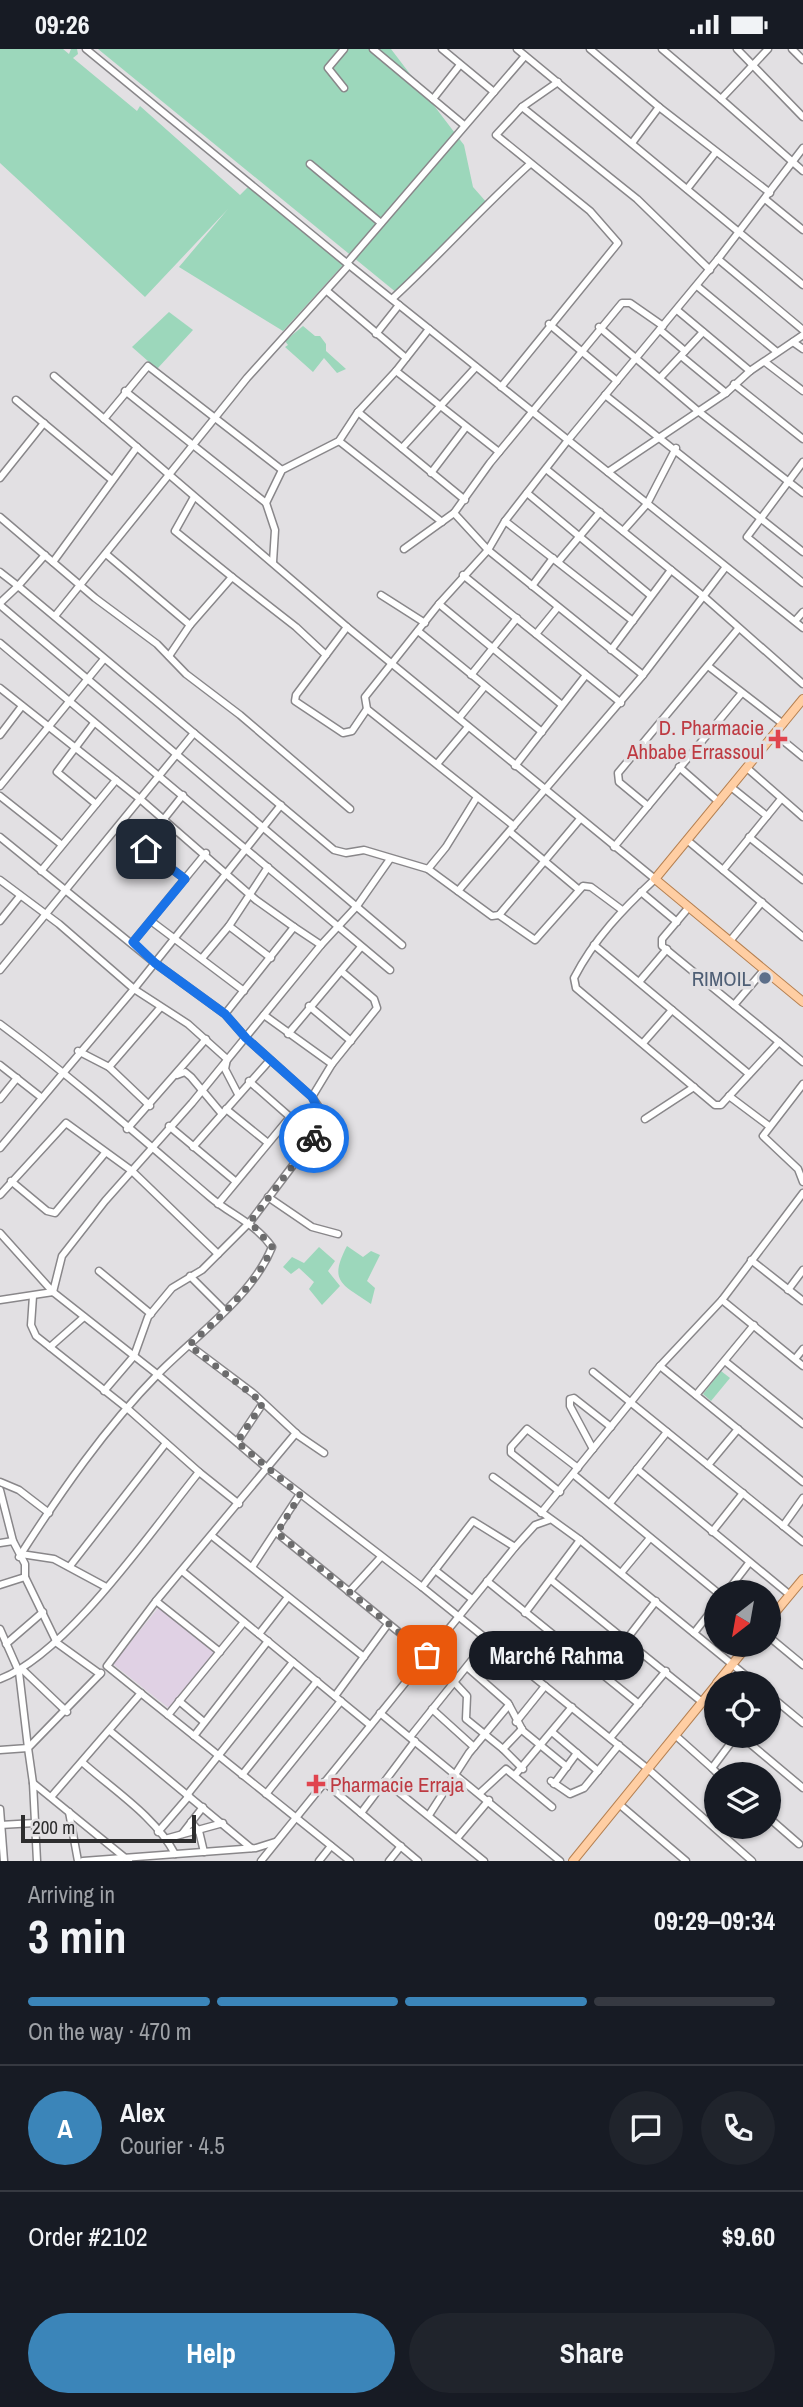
<!DOCTYPE html>
<html lang="en">
<head>
<meta charset="utf-8">
<style>
  :root { --surface:#171b24; --page:#20242c; --text:#f1f3f6; --muted:#9ea1a6; --line:#363941; --accent:#3b85b9 }
  body { margin:0; font-family:"Archivo Narrow",sans-serif; background:var(--page); color:var(--text); height:100vh; display:flex; flex-direction:column; font-size:26px; white-space:nowrap }
  * { box-sizing:border-box; margin:0 }
  p { font-size:23px; color:var(--muted) }
  .icon { flex:none; width:38px; height:38px; fill:none; stroke:currentColor; stroke-width:2; stroke-linecap:round; stroke-linejoin:round }
  .map { position:relative; height:1812px; overflow:hidden }
  .panel { display:flex; flex-direction:column; background:var(--surface); flex:1 }
  .panel>* { flex:none }
  .needle { width:46px; rotate:211deg }
  .tools { position:absolute; left:704px; top:1531px; display:grid; gap:14px }
  .tools a { display:grid; place-items:center; width:77px; height:77px; border-radius:50%; background:var(--surface); box-shadow:0 2px 5px #0004; font-size:35px }
  .scale { position:absolute; left:21px; bottom:18px; width:175px; box-sizing:border-box; padding-left:7px; border:4px solid #2d2d2e; border-top:0; font-size:19px; line-height:24px; white-space:nowrap; color:#2d2d2e; -webkit-text-stroke:5px #e2e0e3; paint-order:stroke }
  .pin { position:absolute; display:grid; place-items:center; width:60px; height:60px; color:#fff; margin:-30px; border-radius:14px; box-shadow:0 4px 10px #0006 }
  .courier { position:absolute; display:grid; place-items:center; width:70px; height:70px; margin:-35px; border:5px solid #1a73e8; border-radius:50%; background:#fff; color:#222; box-shadow:0 2px 9px #0007 }
  .bubble { position:absolute; height:49px; border-radius:24px; background:var(--surface); box-shadow:0 2px 5px #0004; font-size:23px; font-weight:700; line-height:49px; text-align:center }
  .head em { font-style:normal; font-weight:700 }
  .head div { display:flex; flex-direction:column-reverse }
  .head { display:flex; align-items:center; justify-content:space-between; height:119px; padding:0 28px }
  h1 { font-size:46px; font-weight:700; line-height:52px }
  .bar { display:grid; grid-template-columns:repeat(4,1fr); gap:10px 7px; align-content:center; height:84px; padding:0 28px }
  .bar i { height:9px; border-radius:5px; background:var(--line) }
  .bar .selected { background:var(--accent) }
  .bar p { grid-column:span 4 }
  .line { display:flex; align-items:center; gap:18px; padding:0 28px; border-top:2px solid var(--line) }
  .line div { flex:1 }
  .round { display:grid; place-items:center; flex:none; width:74px; height:74px; border-radius:37px; background:var(--page) }
  .cta { display:flex; gap:14px; margin-top:auto; padding:14px 28px }
  .cta a { flex:1; height:80px; border-radius:42px; background:var(--accent); color:#fff; font-size:28px; font-weight:700; line-height:80px; text-align:center }
  .cta a+a { background:var(--page); color:var(--text) }
  .status { display:flex; justify-content:space-between; align-items:center; height:49px; padding:0 35px; background:var(--surface); direction:ltr }
  .status svg { height:19px; fill:currentColor }
  .map>svg:first-child { display:block }
  .education { fill:#e0d1e4 }
  .green { fill:#9cd7bb }
  .lines { fill:none; stroke-linecap:round; stroke-linejoin:round }
  .minor-casing { stroke:#89878a; stroke-width:9 }
  .major-casing { stroke:#b68152; stroke-width:10 }
  .minor { stroke:#fff; stroke-width:6 }
  .major { stroke:#ffcea3; stroke-width:8 }
  .done { stroke:#6c6c6d; stroke-width:7; stroke-dasharray:0 12.6 }
  .route { stroke:#1a73e8; stroke-width:9 }
  .health-dot { fill:#e0444e; stroke:#e2e0e3; stroke-width:2.5 }
  .service-dot { fill:#5c6f8a; stroke:#e2e0e3; stroke-width:2.5 }
  .labels { text-anchor:middle; dominant-baseline:central; stroke-width:7; stroke-linejoin:round; paint-order:stroke }
  .health-label { font-size:21px; fill:#be3a42; stroke:#e2e0e3; text-anchor:end }
  .service-label { font-size:21px; fill:#4e5e75; stroke:#e2e0e3; text-anchor:end }
</style>
</head>
<body>
<div class="status"><b>09:26</b><svg viewBox="0 0 49 12"><path d="M0 12V9h3v3zM5 12V6h3v6zM10 12V3h3v9zM15 12V0h3v12zM26 1h20v11H26zM47 4h2v5h-2z"/></svg></div>
<div class="map">
<svg width="803" height="1812" viewBox="0 0 803 1812">
  <rect width="100%" height="100%" fill="#e2e0e3"/>
  <polygon class="education" points="159,1558 216,1603 170,1660 113,1615"/>
  <g class="green">
    <polygon points="0,0 63,0 69,5 71,0 77,0 78,5 73,9 137,62 140,57 240,146 251,135 343,216 283,282 179,218 228,160 145,248 0,114"/>
    <polygon points="98,0 391,0 464,96 473,138 488,155 397,244"/>
    <polygon points="169,263 193,281 157,320 132,298"/>
    <polygon points="303,277 315,287 320,287 326,295 326,302 346,320 337,324 324,309 313,323 285,298 288,296 285,292"/>
    <path d="M347 1197 363 1208 371 1202 380 1206 367 1232 375 1239 371 1255C342 1235 328 1233 347 1197Z"/>
    <polygon points="319,1198 335,1212 328,1222 340,1237 322,1256 309,1240 314,1233 299,1219 291,1225 283,1218 292,1208 304,1214"/>
    <polygon points="721,1322 730,1329 711,1352 703,1345"/>
  </g>
  <g class="lines">
    <defs>
      <g id="minor">
        <polyline points="86,0 349,216 803,579"/>
        <polyline points="344,0 328,19 344,39"/>
        <polyline points="373,0 464,76"/>
        <polyline points="442,0 494,43"/>
        <polyline points="517,0 803,236"/>
        <polyline points="590,0 659,58 632,94"/>
        <polyline points="662,0 721,50"/>
        <polyline points="737,0 803,68"/>
        <polyline points="768,0 721,50 803,122"/>
        <polyline points="792,0 803,11"/>
        <polyline points="433,50 459,17"/>
        <polyline points="522,58 637,150 710,221"/>
        <polyline points="659,58 770,144"/>
        <polyline points="310,115 381,174"/>
        <polyline points="687,140 716,103"/>
        <polyline points="765,150 803,181"/>
        <polyline points="718,210 803,281"/>
        <polyline points="347,214 525,7"/>
        <polyline points="697,237 777,303"/>
        <polyline points="327,242 406,309"/>
        <path d="M392 250C440 206 482 158 530 115"/>
        <polyline points="677,261 750,322"/>
        <polyline points="549,275 617,332"/>
        <polyline points="599,278 698,362 803,444"/>
        <polyline points="660,281 685,302"/>
        <polyline points="376,285 399,256"/>
        <polyline points="793,293 803,300"/>
        <polyline points="681,307 726,344"/>
        <polyline points="765,313 803,342"/>
        <polyline points="396,322 499,403"/>
        <path d="M54 327 347 578 655 830C623 860 594 890 574 929L576 939 715 1056H721L779 993 803 1013"/>
        <polyline points="660,329 703,283"/>
        <polyline points="734,335 803,390"/>
        <polyline points="501,338 618,194 590,162 496,86 522,58 558,33"/>
        <polyline points="125,342 266,454"/>
        <polyline points="605,346 803,503"/>
        <polyline points="16,351 112,431"/>
        <polyline points="358,363 465,451"/>
        <polyline points="104,370 148,317 282,421"/>
        <polyline points="339,392 442,473"/>
        <polyline points="402,399 476,318"/>
        <polyline points="803,413 747,488 803,534"/>
        <polyline points="546,420 702,546 803,635"/>
        <polyline points="608,423 726,344 750,322 803,286"/>
        <polyline points="431,424 466,378"/>
        <polyline points="0,429 44,374"/>
        <polyline points="527,444 650,546"/>
        <polyline points="194,448 175,482 232,528"/>
        <polyline points="0,468 95,549 157,595 186,625 240,666 350,760"/>
        <polyline points="505,472 633,572"/>
        <polyline points="623,482 647,455 676,399"/>
        <polyline points="404,500 454,464"/>
        <polyline points="106,505 190,576 169,607"/>
        <polyline points="53,513 137,398"/>
        <polyline points="273,513 275,481 266,454 282,421 339,392 358,363 396,322 429,280"/>
        <polyline points="558,513 600,463"/>
        <polyline points="0,523 18,537 45,506"/>
        <polyline points="463,526 621,654"/>
        <polyline points="532,537 553,509"/>
        <polyline points="381,546 425,574"/>
        <polyline points="0,554 18,537 334,801 346,804 364,801 428,820"/>
        <polyline points="439,555 562,656"/>
        <polyline points="0,556 402,896"/>
        <polyline points="55,567 247,329 349,216"/>
        <polyline points="795,572 803,563"/>
        <polyline points="190,576 232,528 296,578 326,606"/>
        <polyline points="347,578 296,646 295,652 343,684 352,682 367,660"/>
        <polyline points="418,582 542,683"/>
        <polyline points="536,585 558,558"/>
        <polyline points="0,594 390,921"/>
        <polyline points="611,601 671,521"/>
        <polyline points="708,617 783,675"/>
        <polyline points="471,626 517,569"/>
        <polyline points="643,626 488,501 454,464 490,414 622,254 630,254 663,277"/>
        <polyline points="0,639 140,750 256,851 294,878"/>
        <polyline points="459,669 485,637"/>
        <polyline points="94,674 57,723 96,755"/>
        <polyline points="775,685 803,708"/>
        <polyline points="0,686 22,657"/>
        <polyline points="437,715 468,678"/>
        <polyline points="515,717 586,626"/>
        <polyline points="679,718 719,753"/>
        <polyline points="747,719 803,768"/>
        <polyline points="0,737 104,610"/>
        <polyline points="731,738 767,767"/>
        <polyline points="183,746 144,795 147,801 185,830"/>
        <polyline points="0,747 62,796"/>
        <polyline points="477,748 446,798 428,820 492,867 499,866 580,770"/>
        <polyline points="648,757 619,733 618,724 738,580"/>
        <polyline points="514,777 367,660 365,648 439,555 488,501 505,472 568,391 718,210 803,99"/>
        <polyline points="510,783 578,840"/>
        <polyline points="0,788 155,914 225,965 246,989 312,1048 322,1063 322,1078 250,1173 202,1221 172,1239 148,1268 134,1307 104,1342"/>
        <polyline points="749,788 803,831"/>
        <polyline points="687,791 803,888"/>
        <polyline points="614,798 741,645"/>
        <polyline points="723,821 781,750"/>
        <polyline points="41,822 116,731"/>
        <polyline points="0,831 59,875 134,940 188,975 227,1010 225,1020 238,1045"/>
        <polyline points="458,842 643,626 725,519"/>
        <polyline points="641,843 677,873"/>
        <polyline points="689,858 662,890 662,897 779,993"/>
        <polyline points="499,866 535,891 583,837 591,838 622,861"/>
        <polyline points="0,872 20,847"/>
        <polyline points="151,872 244,942"/>
        <polyline points="229,877 271,909"/>
        <polyline points="730,892 762,853"/>
        <polyline points="133,893 206,804"/>
        <polyline points="594,896 749,1025"/>
        <polyline points="203,908 229,877 268,818"/>
        <polyline points="0,921 194,684"/>
        <polyline points="639,933 667,900"/>
        <polyline points="734,956 764,921"/>
        <polyline points="309,957 351,992"/>
        <polyline points="225,965 294,878 321,896"/>
        <polyline points="264,966 332,1015 312,1048"/>
        <path d="M0 975C73 1029 141 1089 210 1148 231 1166 255 1174 272 1198 253 1247 194 1288 158 1325 105 1379 60 1444 19 1508"/>
        <polyline points="288,985 361,898"/>
        <polyline points="643,994 672,961"/>
        <polyline points="78,1002 109,1018 150,1057"/>
        <polyline points="332,1015 377,959 374,950 341,922"/>
        <polyline points="0,1016 42,1049"/>
        <polyline points="109,1018 160,959"/>
        <polyline points="177,1026 185,1023 191,1028 222,1065"/>
        <polyline points="249,1032 314,1089"/>
        <polyline points="803,1035 763,1087 798,1120 803,1133"/>
        <polyline points="729,1047 769,1077"/>
        <polyline points="0,1050 17,1029"/>
        <polyline points="226,1060 268,1094"/>
        <polyline points="645,1070 694,1038"/>
        <polyline points="169,1077 235,1132"/>
        <polyline points="127,1080 206,990"/>
        <polyline points="193,1098 270,1011"/>
        <polyline points="0,1099 134,940 281,756"/>
        <polyline points="11,1132 47,1162 55,1164 105,1104"/>
        <polyline points="0,1146 66,1074 132,1122 218,1205"/>
        <polyline points="268,1148 312,1178 338,1185"/>
        <polyline points="218,1155 290,1068"/>
        <polyline points="0,1184 53,1243 62,1207 105,1152 192,1054 321,896 357,857 390,810"/>
        <polyline points="751,1211 803,1252"/>
        <polyline points="99,1222 151,1265"/>
        <polyline points="190,1227 224,1261"/>
        <polyline points="788,1241 803,1221"/>
        <polyline points="33,1247 31,1276 36,1287 128,1360 199,1423"/>
        <polyline points="0,1251 53,1243 157,1325 268,1420 422,1538 648,1720 752,1812"/>
        <polyline points="722,1251 803,1317"/>
        <polyline points="189,1296 254,1345 299,1387 324,1404"/>
        <polyline points="50,1298 84,1268"/>
        <polyline points="795,1310 803,1300"/>
        <polyline points="726,1313 803,1375"/>
        <polyline points="660,1317 803,1433"/>
        <polyline points="593,1323 803,1493"/>
        <polyline points="696,1346 754,1276"/>
        <polyline points="296,1384 156,1552 107,1617 350,1812"/>
        <polyline points="237,1393 263,1354"/>
        <polyline points="593,1400 570,1357 570,1350 574,1349 611,1378"/>
        <polyline points="708,1416 738,1380"/>
        <polyline points="637,1420 790,1546"/>
        <polyline points="573,1425 718,1544"/>
        <polyline points="493,1428 580,1491 755,1634"/>
        <polyline points="0,1433 19,1441 49,1464"/>
        <polyline points="0,1441 13,1492 25,1515 25,1528 57,1594 100,1625"/>
        <polyline points="560,1443 511,1404 511,1398 527,1380 578,1419"/>
        <polyline points="610,1454 667,1383"/>
        <polyline points="541,1464 660,1317 722,1251 803,1144"/>
        <polyline points="783,1477 803,1449"/>
        <polyline points="712,1483 743,1444"/>
        <polyline points="277,1484 427,1606"/>
        <polyline points="212,1487 364,1608"/>
        <polyline points="0,1494 13,1492"/>
        <polyline points="21,1505 54,1510 106,1538"/>
        <polyline points="70,1517 166,1394"/>
        <polyline points="252,1518 300,1445"/>
        <polyline points="435,1521 472,1550"/>
        <polyline points="182,1522 370,1676"/>
        <polyline points="621,1524 650,1489"/>
        <polyline points="551,1531 702,1653"/>
        <polyline points="487,1532 639,1655"/>
        <polyline points="0,1536 25,1528"/>
        <polyline points="422,1538 473,1472 515,1498"/>
        <polyline points="349,1543 381,1508"/>
        <polyline points="726,1544 749,1514"/>
        <polyline points="156,1552 220,1603"/>
        <polyline points="525,1564 580,1491"/>
        <polyline points="0,1580 19,1623 28,1699 0,1701"/>
        <polyline points="694,1584 716,1556"/>
        <polyline points="259,1585 288,1548"/>
        <polyline points="768,1587 803,1616"/>
        <polyline points="626,1591 656,1552"/>
        <polyline points="6,1595 43,1563"/>
        <polyline points="467,1618 508,1654 523,1682 567,1718"/>
        <polyline points="23,1621 67,1663"/>
        <path d="M0 1630C67 1605 152 1481 199 1423L239 1455"/>
        <polyline points="537,1630 565,1595"/>
        <polyline points="455,1634 467,1647 466,1670 503,1700 522,1680"/>
        <polyline points="768,1645 803,1674"/>
        <polyline points="335,1647 388,1575"/>
        <polyline points="179,1652 204,1673"/>
        <polyline points="432,1660 474,1698"/>
        <polyline points="380,1664 560,1812"/>
        <polyline points="168,1666 244,1573"/>
        <polyline points="516,1673 545,1637"/>
        <polyline points="110,1682 251,1799"/>
        <polyline points="552,1683 598,1722"/>
        <polyline points="675,1686 712,1719"/>
        <polyline points="194,1687 268,1592"/>
        <polyline points="741,1687 803,1739"/>
        <polyline points="410,1688 488,1591"/>
        <polyline points="610,1689 666,1622"/>
        <polyline points="503,1700 523,1720"/>
        <path d="M82 1713C112 1740 156 1768 175 1805"/>
        <polyline points="242,1726 317,1632"/>
        <polyline points="515,1726 572,1658"/>
        <polyline points="719,1726 712,1719 736,1687"/>
        <polyline points="385,1732 484,1812"/>
        <polyline points="551,1732 570,1745 584,1739 619,1696"/>
        <polyline points="324,1733 418,1812"/>
        <polyline points="33,1734 28,1699 101,1624"/>
        <polyline points="554,1735 577,1704"/>
        <polyline points="480,1744 506,1720 552,1758"/>
        <polyline points="266,1745 341,1652"/>
        <polyline points="187,1746 293,1613"/>
        <polyline points="51,1748 141,1644"/>
        <polyline points="619,1755 686,1812"/>
        <polyline points="0,1760 4,1812"/>
        <polyline points="69,1763 78,1812"/>
        <polyline points="361,1764 415,1692"/>
        <polyline points="429,1766 469,1704 509,1656"/>
        <polyline points="768,1768 799,1795"/>
        <polyline points="191,1773 199,1782 204,1803"/>
        <polyline points="0,1776 35,1774"/>
        <polyline points="158,1783 189,1747"/>
        <polyline points="182,1785 203,1758"/>
        <polyline points="458,1788 489,1751"/>
        <polyline points="165,1790 223,1774"/>
        <polyline points="37,1812 33,1734 129,1812"/>
        <polyline points="83,1812 256,1799 275,1793"/>
        <polyline points="261,1812 515,1498 535,1476 549,1471"/>
        <polyline points="319,1812 331,1797"/>
        <polyline points="389,1812 401,1797"/>
      </g>
      <g id="major">
        <polyline points="803,650 655,830 803,953"/>
        <polyline points="768,1572 803,1530"/>
        <polyline points="717,1634 748,1596"/>
        <polyline points="573,1812 716,1636"/>
      </g>
    </defs>
    <use href="#minor" class="minor-casing"/>
    <use href="#major" class="major-casing"/>
    <use href="#minor" class="minor"/>
    <use href="#major" class="major"/>
  </g>
  <g class="lines">
    <path class="done" d="M314 1089 250 1173 272 1198C258 1235 218 1270 189 1296L263 1354 237 1393 300 1446 277 1484 427 1606"/>
    <polyline class="route" points="146,800 185,830 133,893 155,914 225,965 246,989 312,1048 324,1072 314,1089"/>
  </g>
  <g class="health-dot">
    <path d="M774.5 679.5h7v7h7v7h-7v7h-7v-7h-7v-7h7z"/>
    <path d="M312.5 1724.5h7v7h7v7h-7v7h-7v-7h-7v-7h7z"/>
  </g>
  <circle class="service-dot" cx="765" cy="929" r="7"/>
  <g class="labels">
    <g class="health-label">
      <text x="764" y="678">D. Pharmacie<tspan x="764" dy="24">Ahbabe Errassoul</tspan></text>
      <text x="330" y="1735" text-anchor="start">Pharmacie Erraja</text>
    </g>
    <g class="service-label">
      <text x="751" y="929">RIMOIL</text>
    </g>
  </g>
</svg>
<div class="tools">
<a><svg class="needle" viewBox="-14 -14 28 28"><path d="M0-13l5 13h-10z" fill="#e53935"/><path d="M0 13l5-13h-10z" fill="#9ea1a6"/></svg></a>
<a><svg class="icon" aria-label="locate" viewBox="0 0 24 24"><circle cx="12" cy="12" r="6"/><path d="M12 2v4M12 18v4M2 12h4M18 12h4"/></svg></a>
<a><svg class="icon" aria-label="layers" viewBox="0 0 24 24"><path d="M12 4l9 5-9 5-9-5zM3 14l9 5 9-5"/></svg></a>
</div>
<div class="scale">200 m</div>
<div class="pin" style="left:427px;top:1606px;background:#ea580c"><svg class="icon" aria-label="bag" viewBox="0 0 24 24"><path d="M5 8h14l-1 12H6zM9 8a3 3 0 0 1 6 0"/></svg></div>
<div class="pin" style="left:146px;top:800px;background:#1f2937"><svg class="icon" aria-label="home" viewBox="0 0 24 24"><path d="M3 11l9-7 9 7M6 9v11h12V9"/></svg></div>
<div class="courier" style="left:314px;top:1089px"><svg class="icon" aria-label="bike" viewBox="0 0 24 24"><circle cx="6" cy="16" r="4"/><circle cx="18" cy="16" r="4"/><path d="M6 16l4-8h5l3 8M10 8l3 8H6M13 5h3"/></svg></div>
<div class="bubble" style="left:469px;top:1582px;width:175px">Marché Rahma</div>
</div>
<section class="panel">
<div class="head"><div><h1>3 min</h1><p>Arriving in</p></div><em>09:29–09:34</em></div>
<div class="bar"><i class="selected"></i><i class="selected"></i><i class="selected"></i><i></i><p>On the way · 470 m</p></div>
<div class="line" style="height:126px"><b class="round" style="background:var(--accent);color:#fff">A</b><div><b>Alex</b><p>Courier · 4.5</p></div><a class="round"><svg class="icon" aria-label="chat" viewBox="0 0 24 24"><path d="M4 5h16v11H9l-5 4z"/></svg></a><a class="round"><svg class="icon" aria-label="phone" viewBox="0 0 24 24"><path d="M5 4h4l2 5-3 2q2 4 5 5l2-3 5 2v4C11 20 4 13 5 4z"/></svg></a></div>
<div class="line" style="height:91px"><div>Order #2102</div><b>$9.60</b></div>
<div class="cta"><a>Help</a><a>Share</a></div>
</section>
</body>
</html>
